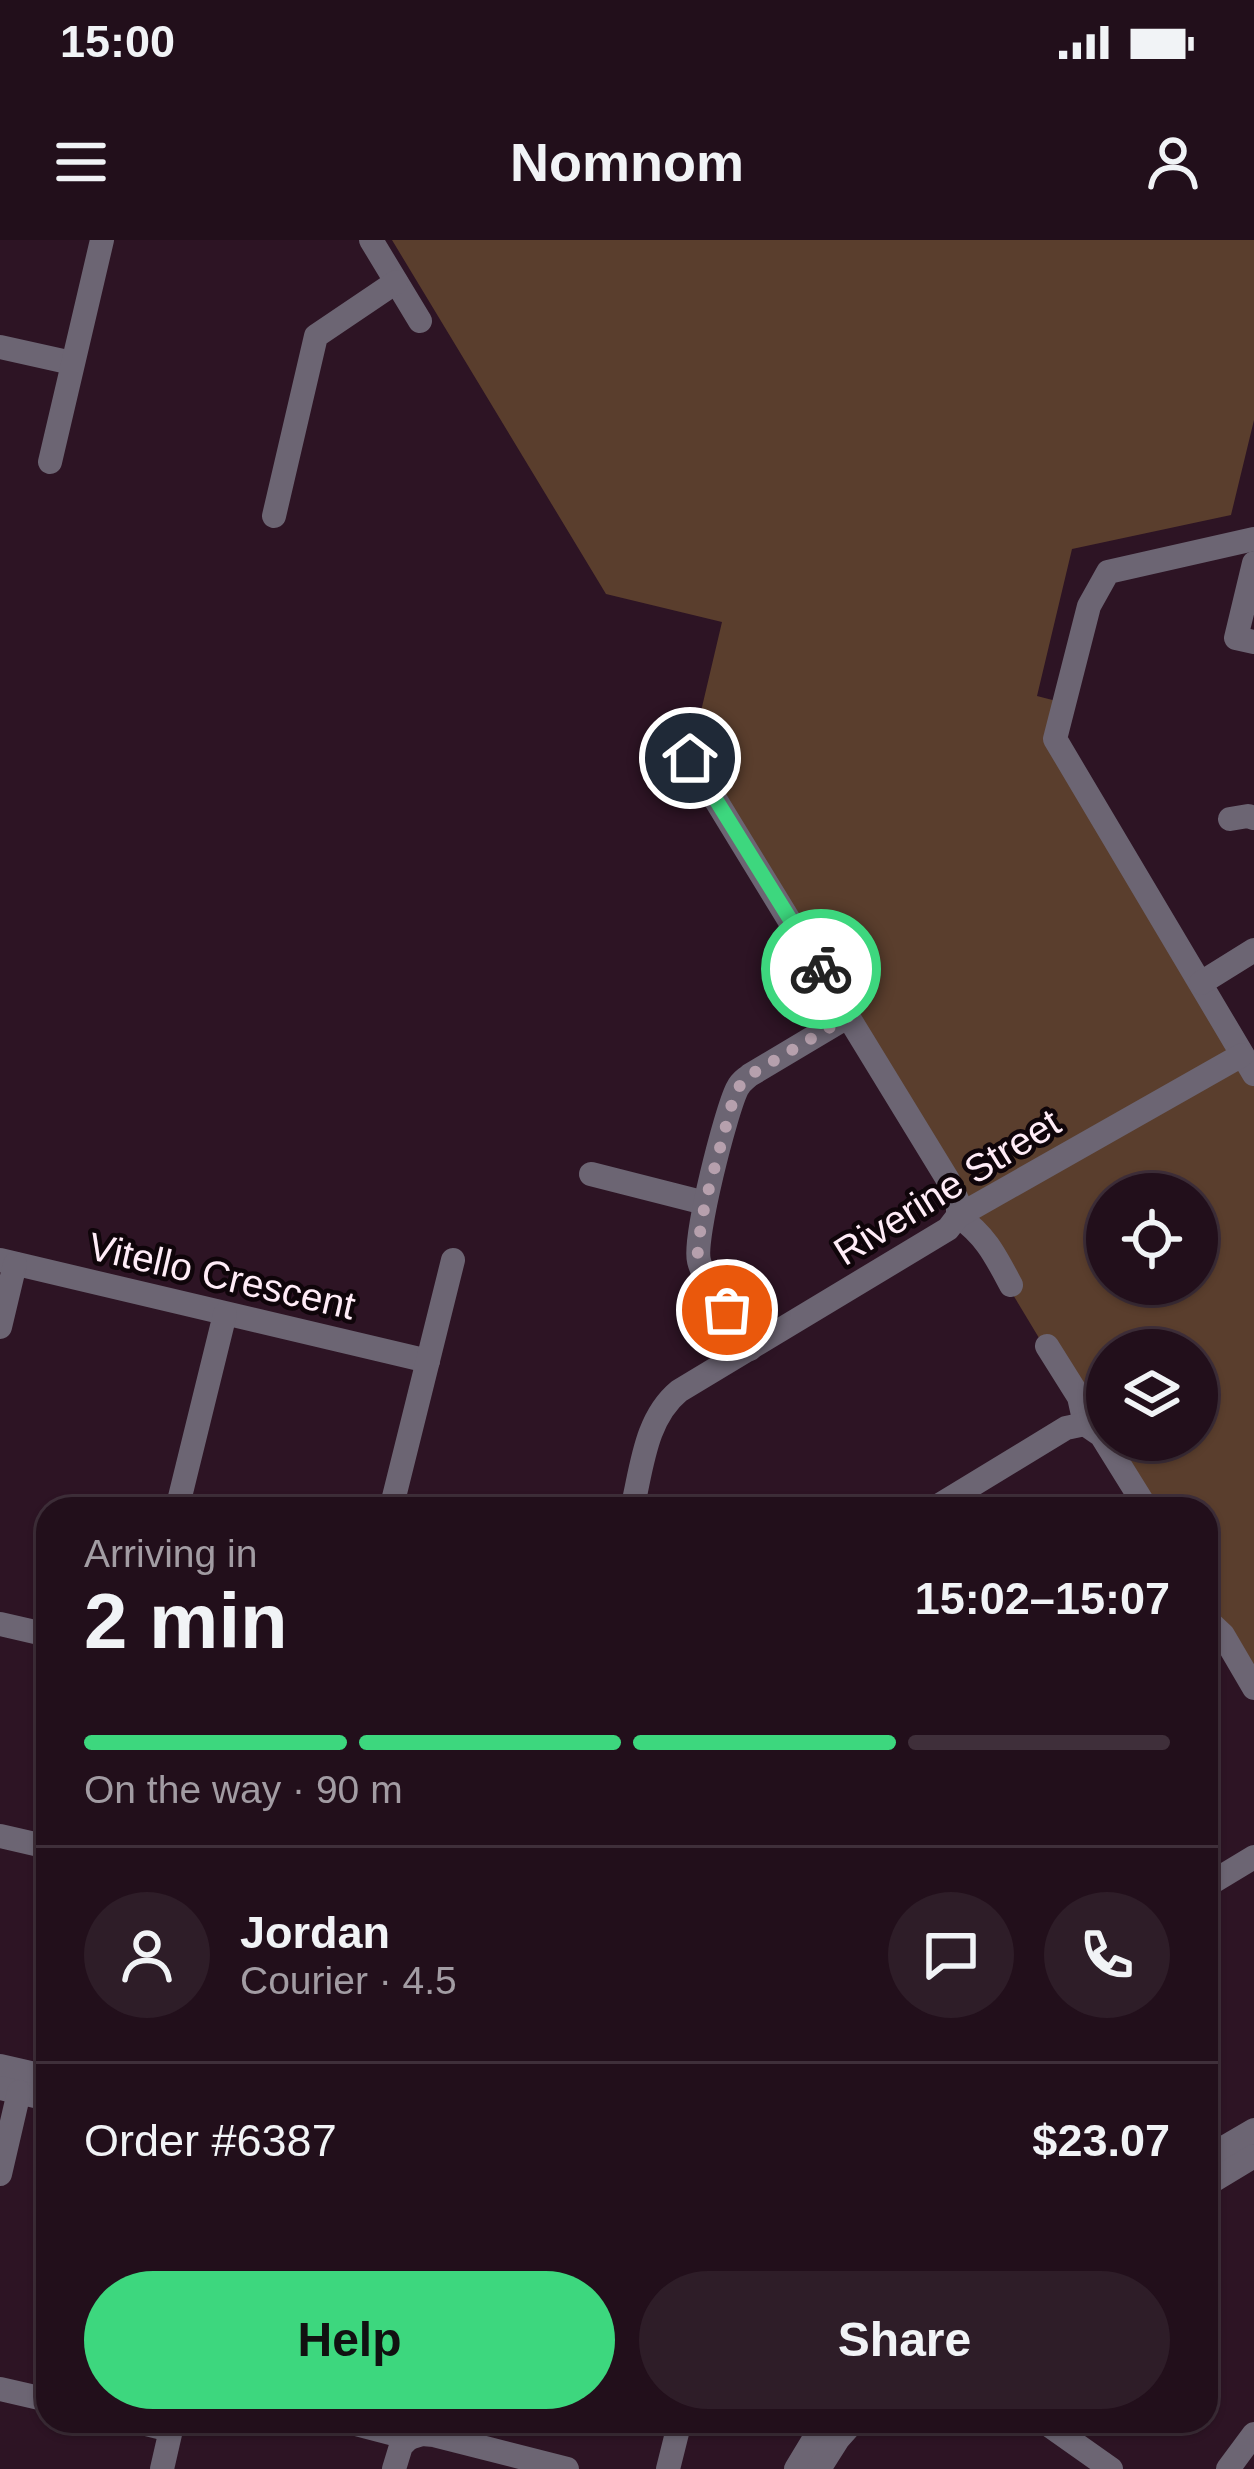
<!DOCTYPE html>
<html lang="en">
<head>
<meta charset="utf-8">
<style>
  :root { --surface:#220f1b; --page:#2e1d28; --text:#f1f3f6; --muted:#a29ca3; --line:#3f2f3a; --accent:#3dd77e }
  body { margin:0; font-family:Helvetica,sans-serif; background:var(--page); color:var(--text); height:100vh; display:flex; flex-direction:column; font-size:45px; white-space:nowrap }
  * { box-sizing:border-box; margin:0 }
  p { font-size:39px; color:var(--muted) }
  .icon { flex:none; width:66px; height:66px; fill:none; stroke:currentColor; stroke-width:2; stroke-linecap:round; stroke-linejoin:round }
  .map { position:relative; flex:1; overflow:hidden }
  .details { position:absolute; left:36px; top:1257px; width:1182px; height:936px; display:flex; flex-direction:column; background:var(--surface); border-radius:36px; box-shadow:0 3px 9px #0004,0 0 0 3px var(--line) }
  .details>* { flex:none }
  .buttons { position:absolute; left:1086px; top:933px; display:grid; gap:24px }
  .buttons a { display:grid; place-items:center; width:132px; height:132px; border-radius:50%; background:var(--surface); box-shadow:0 3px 9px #0004,0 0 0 3px var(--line); font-size:60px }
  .pin { position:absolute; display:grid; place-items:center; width:102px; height:102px; color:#fff; margin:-51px; border:6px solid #fff; border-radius:50%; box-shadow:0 3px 12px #0007 }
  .courier { position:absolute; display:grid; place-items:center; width:120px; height:120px; margin:-60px; border:9px solid #3dd77e; border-radius:50%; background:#fff; color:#222; box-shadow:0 3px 15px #0007 }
  .head em { font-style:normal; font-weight:700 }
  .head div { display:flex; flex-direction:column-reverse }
  .head { display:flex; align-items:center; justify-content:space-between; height:204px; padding:0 48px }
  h1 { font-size:78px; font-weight:700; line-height:90px }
  .bar { display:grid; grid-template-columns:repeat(4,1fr); gap:18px 12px; align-content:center; height:144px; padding:0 48px }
  .bar i { height:15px; border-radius:9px; background:var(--line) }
  .bar .current { background:var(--accent) }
  .bar p { grid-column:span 4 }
  .line { display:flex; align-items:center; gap:30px; padding:0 48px; border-top:3px solid var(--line) }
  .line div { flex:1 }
  .round { display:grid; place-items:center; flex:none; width:126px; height:126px; border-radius:63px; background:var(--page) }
  .button { display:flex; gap:24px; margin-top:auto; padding:24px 48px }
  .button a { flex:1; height:138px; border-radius:72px; background:var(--accent); color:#111; font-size:48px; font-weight:700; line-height:138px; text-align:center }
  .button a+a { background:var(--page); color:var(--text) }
  .status { display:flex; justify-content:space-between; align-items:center; height:84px; padding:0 60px; background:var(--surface); direction:ltr }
  .status svg { height:33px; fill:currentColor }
  header { display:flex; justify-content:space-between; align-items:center; height:156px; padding:0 48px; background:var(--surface); font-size:54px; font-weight:700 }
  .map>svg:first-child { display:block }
  .green { fill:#5a3e2d; fill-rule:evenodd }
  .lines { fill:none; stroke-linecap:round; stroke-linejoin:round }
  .minor { stroke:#6c6573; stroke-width:24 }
  .done { stroke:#b6a0ad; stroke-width:12; stroke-dasharray:0 21.6 }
  .route { stroke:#3dd77e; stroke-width:15 }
  .labels { text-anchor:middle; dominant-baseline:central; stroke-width:9; stroke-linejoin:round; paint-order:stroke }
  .street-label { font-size:39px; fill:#ffecf7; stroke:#0f050a }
</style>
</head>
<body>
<div class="status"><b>15:00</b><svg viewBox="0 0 49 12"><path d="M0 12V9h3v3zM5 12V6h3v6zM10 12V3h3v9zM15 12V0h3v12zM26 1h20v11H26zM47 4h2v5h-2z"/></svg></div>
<header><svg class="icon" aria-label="menu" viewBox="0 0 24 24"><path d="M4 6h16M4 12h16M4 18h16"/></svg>Nomnom<svg class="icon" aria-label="person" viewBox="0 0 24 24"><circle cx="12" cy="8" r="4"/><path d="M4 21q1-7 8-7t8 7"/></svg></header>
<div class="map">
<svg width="1254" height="2229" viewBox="0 0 1254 2229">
  <rect width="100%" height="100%" fill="#2d1424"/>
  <path class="green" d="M392 0H1254V180L1231 275 1072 309 1037 456 1064 463 1055 499 1254 831V1455L1206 1375V1269H1142L690 518 722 382 606 354ZM1107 954H1197V1044H1107ZM1107 1110H1197V1200H1107Z"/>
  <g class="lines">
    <g class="minor">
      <polyline points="371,0 420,81"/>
      <polyline points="0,107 72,123"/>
      <polyline points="50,222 102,0"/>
      <polyline points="274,276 316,96 396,42"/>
      <polyline points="1254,299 1108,332 1089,366 1055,499 1254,834"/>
      <polyline points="1254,323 1236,398 1254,402"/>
      <path d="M690 518 948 940 958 962V976C986 996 995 1015 1011 1045"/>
      <polyline points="1230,579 1248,576 1254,578"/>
      <polyline points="1201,743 1254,710"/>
      <polyline points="591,934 705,963"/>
      <polyline points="0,1020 428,1121"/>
      <polyline points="0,1087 15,1024"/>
      <polyline points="1047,1106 1079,1157 1085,1184 1101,1195 1147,1269"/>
      <path d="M750 1109C736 1086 705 1045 699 1021 693 999 726 871 737 849 741 841 743 841 750 835L849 776"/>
      <polyline points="633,1263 659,1269"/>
      <polyline points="177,1269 225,1074"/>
      <polyline points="391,1269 453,1020"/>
      <path d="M632 1269C642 1228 645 1179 679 1151L948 989 958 976 1242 815"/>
      <polyline points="933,1269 1066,1188 1085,1184"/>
      <polyline points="1206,1379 1223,1395 1254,1448"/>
      <polyline points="0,1384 48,1395"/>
      <polyline points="0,1596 48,1607"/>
      <polyline points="1206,1646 1254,1617"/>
      <polyline points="0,1826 48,1837"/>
      <polyline points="0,1848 48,1859"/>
      <polyline points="1206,1918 1254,1890"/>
      <polyline points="0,1934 19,1852"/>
      <polyline points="1206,1945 1254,1916"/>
      <polyline points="0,2149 48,2160"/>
      <polyline points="134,2181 171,2190"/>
      <polyline points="344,2181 409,2198 422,2194 434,2195 567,2229"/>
      <polyline points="1043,2181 1111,2229"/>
      <polyline points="162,2229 173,2181"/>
      <polyline points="394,2229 401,2206 409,2198"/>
      <polyline points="668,2229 680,2181"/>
      <polyline points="796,2229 825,2181"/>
      <polyline points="819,2229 838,2199 854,2181"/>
      <polyline points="1228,2229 1254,2194"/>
    </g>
  </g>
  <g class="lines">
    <polyline class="done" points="727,1070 703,1031 697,1010 705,963 733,860 742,841 750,835 849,776 821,729"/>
    <polyline class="route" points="690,518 821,729"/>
  </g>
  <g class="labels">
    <g class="street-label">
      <text transform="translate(947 947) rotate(-32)">Riverine Street</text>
      <text transform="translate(222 1036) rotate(13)">Vitello Crescent</text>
    </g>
  </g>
</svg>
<div class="buttons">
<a><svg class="icon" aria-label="locate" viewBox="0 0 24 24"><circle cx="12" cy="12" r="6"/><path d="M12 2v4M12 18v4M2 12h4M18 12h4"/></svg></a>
<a><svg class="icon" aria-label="layers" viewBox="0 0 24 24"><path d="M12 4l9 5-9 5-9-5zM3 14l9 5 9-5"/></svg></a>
</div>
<div class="pin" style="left:727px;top:1070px;background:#ea580c"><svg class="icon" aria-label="bag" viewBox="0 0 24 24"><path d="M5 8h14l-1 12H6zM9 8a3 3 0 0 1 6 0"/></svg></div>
<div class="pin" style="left:690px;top:518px;background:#1f2937"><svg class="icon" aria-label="home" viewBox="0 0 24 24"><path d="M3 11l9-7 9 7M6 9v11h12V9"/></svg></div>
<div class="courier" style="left:821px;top:729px"><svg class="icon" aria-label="bike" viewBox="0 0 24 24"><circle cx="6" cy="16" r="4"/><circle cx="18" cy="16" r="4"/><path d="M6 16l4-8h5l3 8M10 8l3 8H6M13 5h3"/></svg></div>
<section class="details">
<div class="head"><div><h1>2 min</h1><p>Arriving in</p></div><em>15:02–15:07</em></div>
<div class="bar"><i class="current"></i><i class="current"></i><i class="current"></i><i></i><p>On the way · 90 m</p></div>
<div class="line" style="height:216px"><a class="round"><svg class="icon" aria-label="person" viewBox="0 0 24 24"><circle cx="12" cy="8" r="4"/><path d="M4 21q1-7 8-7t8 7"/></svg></a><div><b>Jordan</b><p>Courier · 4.5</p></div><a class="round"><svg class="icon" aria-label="chat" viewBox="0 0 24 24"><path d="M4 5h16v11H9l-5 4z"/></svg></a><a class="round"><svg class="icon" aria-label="phone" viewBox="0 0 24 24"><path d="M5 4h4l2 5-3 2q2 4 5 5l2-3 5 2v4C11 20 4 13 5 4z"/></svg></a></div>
<div class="line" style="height:156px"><div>Order #6387</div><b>$23.07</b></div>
<div class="button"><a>Help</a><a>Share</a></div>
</section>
</div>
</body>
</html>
